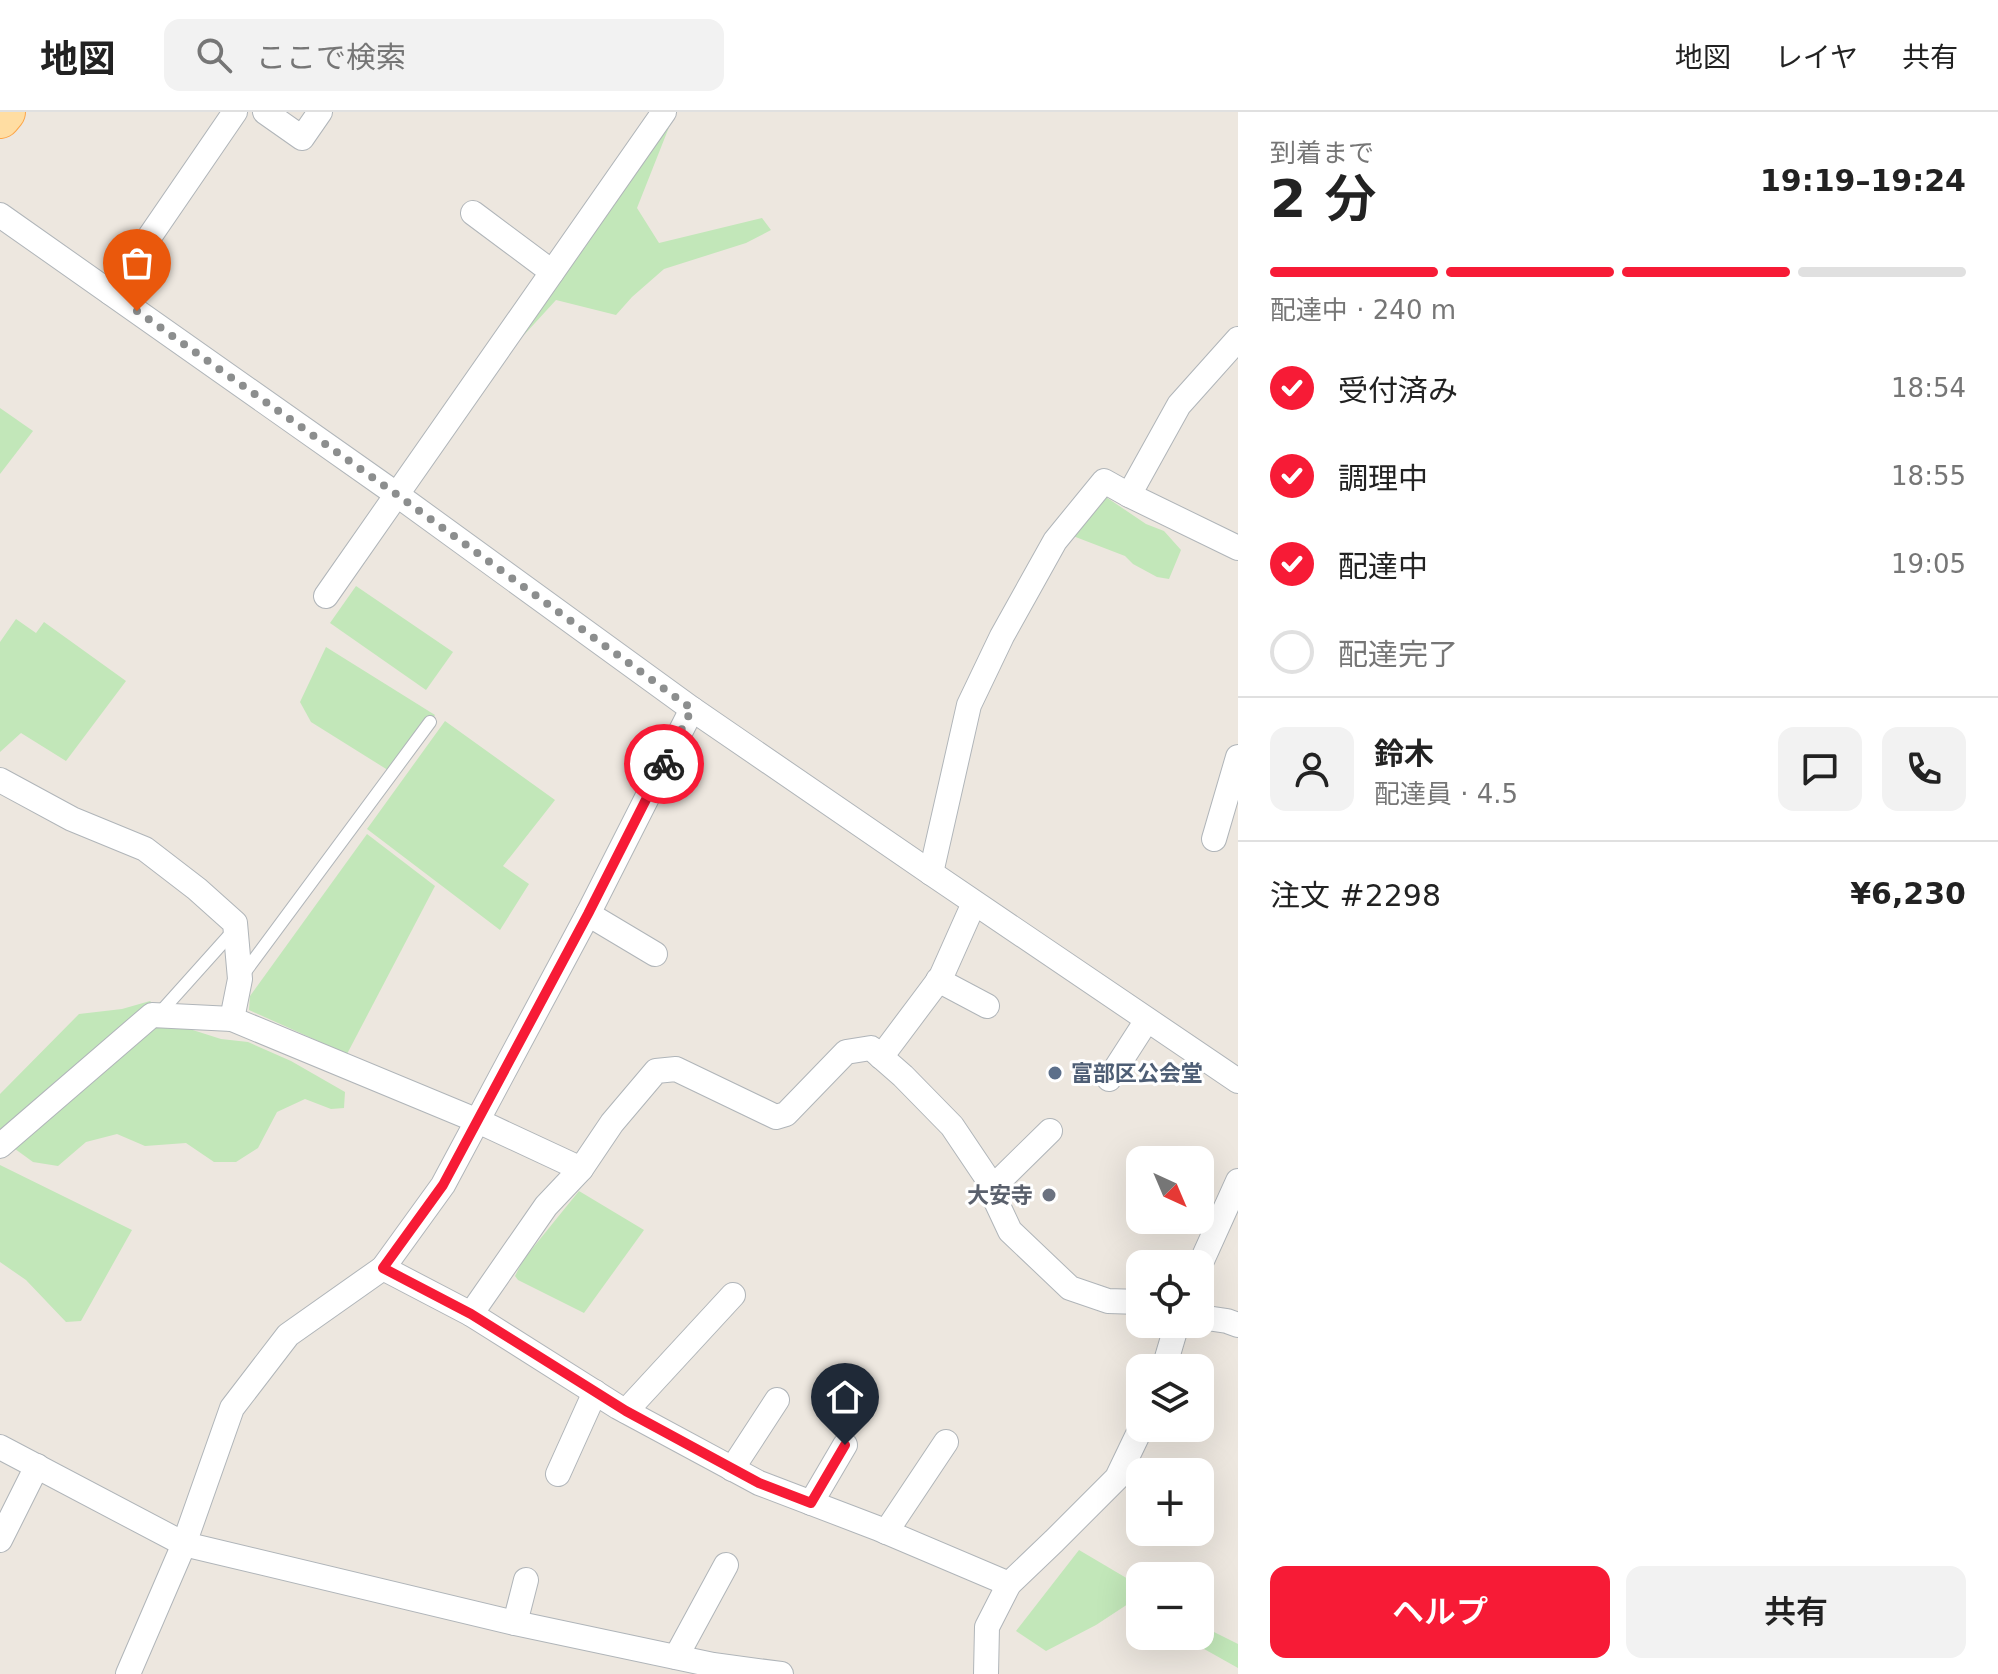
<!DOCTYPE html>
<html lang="ja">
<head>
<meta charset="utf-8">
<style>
  :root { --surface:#fff; --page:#f2f2f2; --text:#222; --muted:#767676; --line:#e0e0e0; --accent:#f71b36 }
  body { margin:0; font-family:"DejaVu Sans","Noto Sans JP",sans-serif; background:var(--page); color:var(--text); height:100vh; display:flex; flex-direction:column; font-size:30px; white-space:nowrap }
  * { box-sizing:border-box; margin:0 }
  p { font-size:26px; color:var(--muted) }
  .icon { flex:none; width:44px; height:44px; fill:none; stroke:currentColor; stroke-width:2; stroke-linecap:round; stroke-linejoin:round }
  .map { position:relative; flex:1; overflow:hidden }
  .panel { display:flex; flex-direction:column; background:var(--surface); width:760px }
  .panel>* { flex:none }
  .needle { width:52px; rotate:136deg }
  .buttons { position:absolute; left:1126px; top:1034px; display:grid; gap:16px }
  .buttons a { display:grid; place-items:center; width:88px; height:88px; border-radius:16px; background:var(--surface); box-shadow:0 8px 32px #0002; font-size:40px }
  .pin { position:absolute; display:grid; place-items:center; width:68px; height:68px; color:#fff; margin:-82px -34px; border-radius:50% 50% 50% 0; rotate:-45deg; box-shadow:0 0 8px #0007 }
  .pin .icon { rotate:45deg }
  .courier { position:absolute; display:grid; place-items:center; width:80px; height:80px; margin:-40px; border:6px solid #f71b36; border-radius:50%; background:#fff; color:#222; box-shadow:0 2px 10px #0007 }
  .overview em { font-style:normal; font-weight:600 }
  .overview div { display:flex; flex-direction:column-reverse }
  .overview { display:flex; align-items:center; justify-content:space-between; height:136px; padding:0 32px }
  h1 { font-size:52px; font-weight:600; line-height:60px }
  .bar { display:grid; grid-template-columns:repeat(4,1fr); gap:12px 8px; align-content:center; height:96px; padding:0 32px }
  .bar i { height:10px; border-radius:6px; background:var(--line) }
  .bar .selected { background:var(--accent) }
  .bar p { grid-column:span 4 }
  .line { display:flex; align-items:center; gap:20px; padding:0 32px; border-top:2px solid var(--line) }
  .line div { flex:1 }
  .round { display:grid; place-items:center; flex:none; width:84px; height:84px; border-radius:16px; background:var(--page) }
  ol { padding:0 32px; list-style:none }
  li { display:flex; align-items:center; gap:24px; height:88px }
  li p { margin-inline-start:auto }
  li .icon { padding:8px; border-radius:50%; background:var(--accent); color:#fff; stroke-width:4 }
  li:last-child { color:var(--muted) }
  li i { width:44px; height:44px; border:4px solid var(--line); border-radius:50% }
  .cta { display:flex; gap:16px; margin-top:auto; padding:16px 32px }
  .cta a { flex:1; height:92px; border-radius:16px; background:var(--accent); color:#fff; font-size:32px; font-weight:600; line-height:92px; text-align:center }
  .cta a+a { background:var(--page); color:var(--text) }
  header { display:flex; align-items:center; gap:48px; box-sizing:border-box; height:112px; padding:0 40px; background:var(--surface); border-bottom:2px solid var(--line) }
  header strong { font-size:38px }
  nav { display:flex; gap:44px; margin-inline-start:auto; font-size:28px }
  .search { width:560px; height:72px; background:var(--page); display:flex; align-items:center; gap:20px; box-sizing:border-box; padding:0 28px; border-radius:16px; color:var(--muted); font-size:30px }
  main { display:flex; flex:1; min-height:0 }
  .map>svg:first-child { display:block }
  .green { fill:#c2e7b9 }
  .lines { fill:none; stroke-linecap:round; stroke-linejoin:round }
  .service-casing { stroke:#b0b5b9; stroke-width:14 }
  .minor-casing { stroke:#b0b5b9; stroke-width:26 }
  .primary-casing { stroke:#fca649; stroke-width:42 }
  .service { stroke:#fff; stroke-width:12 }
  .minor { stroke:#fff; stroke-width:24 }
  .primary { stroke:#ffdda2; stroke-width:40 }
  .done { stroke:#8c8e8e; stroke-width:8; stroke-dasharray:0 14.4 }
  .route { stroke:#f71b36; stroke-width:10 }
  .service-dot { fill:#5c6f8a; stroke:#fff; stroke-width:3 }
  .worship-dot { fill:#6b7280; stroke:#fff; stroke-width:3 }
  .labels { text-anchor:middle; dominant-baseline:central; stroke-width:6; stroke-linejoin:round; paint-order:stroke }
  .service-label { font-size:22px; font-weight:bold; fill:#4e5e75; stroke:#fff; text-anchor:start }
  .worship-label { font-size:22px; font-weight:bold; fill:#5b616d; stroke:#fff; text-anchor:end }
</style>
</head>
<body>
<header>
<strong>地図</strong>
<div class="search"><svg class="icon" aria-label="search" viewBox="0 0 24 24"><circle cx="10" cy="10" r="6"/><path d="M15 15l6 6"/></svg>ここで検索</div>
<nav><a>地図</a><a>レイヤ</a><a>共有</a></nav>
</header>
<main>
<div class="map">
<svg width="1238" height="1562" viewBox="0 0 1238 1562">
  <rect width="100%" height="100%" fill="#ede7df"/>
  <g class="green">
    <polygon points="675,0 637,96 659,131 762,106 771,118 746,131 664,157 632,185 616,203 556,188 524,223 577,124"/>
    <polygon points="0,296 33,319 0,362"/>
    <polygon points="1103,383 1146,412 1164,419 1181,438 1169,467 1157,465 1133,452 1125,444 1073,424"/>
    <polygon points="356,474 453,540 426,578 330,511"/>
    <polygon points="16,507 36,521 44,510 126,569 66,649 21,621 0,640 0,530"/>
    <polygon points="326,535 435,603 391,660 311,610 300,590"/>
    <polygon points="445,609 555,688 503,754 529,772 500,818 367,717"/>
    <polygon points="367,722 435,774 347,942 249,898 250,884"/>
    <polygon points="150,889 177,913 221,927 248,930 291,949 345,980 344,996 331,997 305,987 277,1000 258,1036 236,1050 214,1050 186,1031 145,1034 117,1022 86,1030 58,1054 33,1050 0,1026 0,982 79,902 122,897"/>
    <polygon points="0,1053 132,1118 81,1209 66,1210 26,1168 0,1150"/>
    <polygon points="579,1079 644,1118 584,1201 518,1168 515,1164 523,1148"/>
    <polygon points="1079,1438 1140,1474 1140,1499 1128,1492 1096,1513 1046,1539 1016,1519"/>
    <polygon points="1200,1513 1238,1532 1238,1556 1181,1524 1200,1524"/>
  </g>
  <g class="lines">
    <defs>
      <g id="service">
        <polyline points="242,864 430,610"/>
        <polyline points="157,904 235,817"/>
      </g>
      <g id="minor">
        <polyline points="265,0 302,26 320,0"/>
        <polyline points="473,101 552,160"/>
        <polyline points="0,103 396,382 692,597 931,761 1238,969"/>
        <polyline points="111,181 235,0"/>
        <polyline points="1129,383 1238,436"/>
        <polyline points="326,484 664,0"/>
        <polyline points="0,668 72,707 145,737 197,777 235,811 240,867 232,907"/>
        <polyline points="1214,727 1238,645"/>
        <polyline points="931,761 969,593 1002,524 1055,429 1104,369 1129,383 1179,293 1238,227"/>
        <polyline points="588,802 655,842"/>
        <polyline points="938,868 987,894"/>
        <polyline points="881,945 941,865 974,791"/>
        <polyline points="1109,967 1147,908"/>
        <polyline points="0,1034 152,903 232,907 478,1009 581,1057"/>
        <polyline points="993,1075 1050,1019"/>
        <polyline points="1200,1153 1238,1069"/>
        <polyline points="383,1156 471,1202"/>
        <polyline points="1200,1205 1227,1209 1238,1213"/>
        <polyline points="1164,1256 1177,1212"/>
        <polyline points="626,1299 733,1183"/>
        <polyline points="0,1335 184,1432 515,1511 713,1553 781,1562"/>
        <polyline points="732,1357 777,1288"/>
        <polyline points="558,1362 595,1280"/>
        <polyline points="811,1391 845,1333"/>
        <polyline points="886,1420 946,1330"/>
        <polyline points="0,1428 37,1354"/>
        <polyline points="1009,1472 877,1416 759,1371 618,1295 471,1202 546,1094 581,1057 612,1011 656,959 676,957 776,1005 786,1002 846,940 871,936 903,964 952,1014 993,1075 995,1087 1010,1119 1070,1176 1108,1189 1140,1190"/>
        <polyline points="515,1511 526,1468"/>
        <polyline points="676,1545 726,1453"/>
        <polyline points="128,1562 184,1432 232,1296 288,1223 383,1156 443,1073 588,802 692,597"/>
        <polyline points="986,1562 987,1515 1009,1472 1054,1429 1117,1366 1141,1316"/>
      </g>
      <polyline id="primary" points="0,6 5,0"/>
    </defs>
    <use href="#service" class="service-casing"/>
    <use href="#minor" class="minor-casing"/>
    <use href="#primary" class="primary-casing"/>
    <use href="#service" class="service"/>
    <use href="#minor" class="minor"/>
    <use href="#primary" class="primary"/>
  </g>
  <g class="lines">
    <polyline class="done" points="137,199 396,382 692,597 664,652"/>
    <polyline class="route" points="664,652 588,802 443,1073 383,1156 471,1202 626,1299 759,1371 811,1391 845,1333"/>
  </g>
  <circle class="service-dot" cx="1055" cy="961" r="8"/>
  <circle class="worship-dot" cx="1049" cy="1083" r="8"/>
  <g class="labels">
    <g class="service-label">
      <text x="1071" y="961">富部区公会堂</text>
    </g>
    <g class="worship-label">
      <text x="1033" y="1083">大安寺</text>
    </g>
  </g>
</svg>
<div class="buttons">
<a><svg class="needle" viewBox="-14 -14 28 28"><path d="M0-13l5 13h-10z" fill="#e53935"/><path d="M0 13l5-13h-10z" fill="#767676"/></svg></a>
<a><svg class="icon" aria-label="locate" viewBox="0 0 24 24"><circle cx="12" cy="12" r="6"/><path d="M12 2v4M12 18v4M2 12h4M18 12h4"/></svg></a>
<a><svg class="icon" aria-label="layers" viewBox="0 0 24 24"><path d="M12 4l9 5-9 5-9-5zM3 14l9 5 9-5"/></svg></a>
<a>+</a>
<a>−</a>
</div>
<div class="pin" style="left:137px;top:199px;background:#ea580c"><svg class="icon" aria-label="bag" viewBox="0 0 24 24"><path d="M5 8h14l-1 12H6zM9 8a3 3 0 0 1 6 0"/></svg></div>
<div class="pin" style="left:845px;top:1333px;background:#1f2937"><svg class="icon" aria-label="home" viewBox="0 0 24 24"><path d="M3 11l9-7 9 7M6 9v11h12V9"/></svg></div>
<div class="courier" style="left:664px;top:652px"><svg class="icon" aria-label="bike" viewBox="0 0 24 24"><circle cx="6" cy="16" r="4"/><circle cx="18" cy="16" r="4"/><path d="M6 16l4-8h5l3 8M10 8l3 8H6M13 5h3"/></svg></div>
</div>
<section class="panel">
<div class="overview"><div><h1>2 分</h1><p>到着まで</p></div><em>19:19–19:24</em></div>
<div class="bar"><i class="selected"></i><i class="selected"></i><i class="selected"></i><i></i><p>配達中 · 240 m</p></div>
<ol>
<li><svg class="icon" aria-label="check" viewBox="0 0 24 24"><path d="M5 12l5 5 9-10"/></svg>受付済み<p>18:54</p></li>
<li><svg class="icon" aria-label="check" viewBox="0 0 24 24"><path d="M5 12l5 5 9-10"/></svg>調理中<p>18:55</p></li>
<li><svg class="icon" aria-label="check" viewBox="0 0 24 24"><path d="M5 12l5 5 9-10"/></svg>配達中<p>19:05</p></li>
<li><i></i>配達完了</li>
</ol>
<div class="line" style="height:144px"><a class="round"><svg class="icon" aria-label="person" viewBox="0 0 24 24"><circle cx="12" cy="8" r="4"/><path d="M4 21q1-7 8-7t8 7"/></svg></a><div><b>鈴木</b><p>配達員 · 4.5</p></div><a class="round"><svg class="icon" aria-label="chat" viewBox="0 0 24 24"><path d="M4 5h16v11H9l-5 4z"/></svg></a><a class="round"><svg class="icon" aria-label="phone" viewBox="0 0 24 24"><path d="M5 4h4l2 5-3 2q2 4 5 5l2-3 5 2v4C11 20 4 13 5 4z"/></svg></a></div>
<div class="line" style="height:104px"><div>注文 #2298</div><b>¥6,230</b></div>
<div class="cta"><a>ヘルプ</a><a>共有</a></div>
</section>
</main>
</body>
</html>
